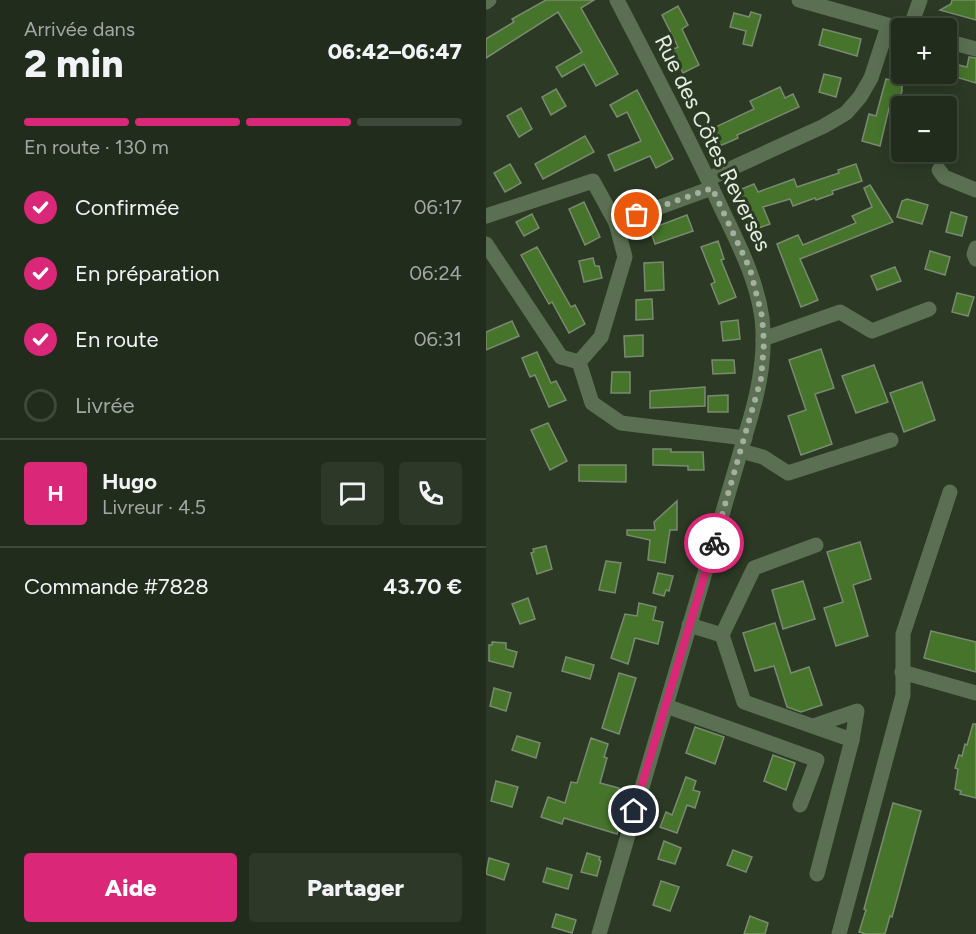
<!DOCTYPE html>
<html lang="fr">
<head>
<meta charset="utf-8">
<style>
  :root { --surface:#212c1c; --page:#2d3829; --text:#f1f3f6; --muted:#a2a7a3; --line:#3e483b; --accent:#db2777 }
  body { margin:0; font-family:Figtree,sans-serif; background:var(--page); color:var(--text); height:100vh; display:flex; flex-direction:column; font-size:22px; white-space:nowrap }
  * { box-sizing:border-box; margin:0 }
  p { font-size:20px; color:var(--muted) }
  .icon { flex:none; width:33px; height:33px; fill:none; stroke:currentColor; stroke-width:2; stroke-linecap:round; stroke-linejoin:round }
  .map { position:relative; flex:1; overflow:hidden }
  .drawer { display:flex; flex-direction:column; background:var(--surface); width:486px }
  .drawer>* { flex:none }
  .fabs { position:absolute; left:405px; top:18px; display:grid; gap:12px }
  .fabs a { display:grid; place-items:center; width:66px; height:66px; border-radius:6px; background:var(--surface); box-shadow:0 3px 15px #0003,0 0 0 2px var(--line); font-size:30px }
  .pin { position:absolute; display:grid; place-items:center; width:51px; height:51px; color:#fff; margin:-26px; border:3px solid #fff; border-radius:50%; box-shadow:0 2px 6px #0007 }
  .courier { position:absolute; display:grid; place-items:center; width:60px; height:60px; margin:-30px; border:4px solid #db2777; border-radius:50%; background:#fff; color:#222; box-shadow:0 2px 8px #0007 }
  .headline em { font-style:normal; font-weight:800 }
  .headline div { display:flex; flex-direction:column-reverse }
  .headline { display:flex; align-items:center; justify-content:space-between; height:102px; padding:0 24px }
  h1 { font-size:39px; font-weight:800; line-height:45px }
  .bar { display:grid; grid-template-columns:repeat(4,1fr); gap:9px 6px; align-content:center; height:72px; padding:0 24px }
  .bar i { height:8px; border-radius:4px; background:var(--line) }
  .bar .on { background:var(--accent) }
  .bar p { grid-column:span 4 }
  .line { display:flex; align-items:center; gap:15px; padding:0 24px; border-top:2px solid var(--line) }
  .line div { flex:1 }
  .round { display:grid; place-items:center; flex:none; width:63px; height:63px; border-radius:6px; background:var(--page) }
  ol { padding:0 24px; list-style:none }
  li { display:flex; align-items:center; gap:18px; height:66px }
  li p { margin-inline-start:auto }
  li .icon { padding:6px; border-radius:50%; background:var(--accent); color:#fff; stroke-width:4 }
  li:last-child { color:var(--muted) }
  li i { width:33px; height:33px; border:3px solid var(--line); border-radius:50% }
  .cta { display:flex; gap:12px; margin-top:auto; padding:12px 24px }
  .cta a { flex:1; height:69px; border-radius:6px; background:var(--accent); color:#fff; font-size:24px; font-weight:800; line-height:69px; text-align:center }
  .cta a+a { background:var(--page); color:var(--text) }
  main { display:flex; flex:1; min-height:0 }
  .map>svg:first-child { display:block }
  .building { fill:#46742b; stroke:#7a8a72; stroke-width:1.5 }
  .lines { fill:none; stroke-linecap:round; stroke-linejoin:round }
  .minor { stroke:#5b7052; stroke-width:15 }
  .done { stroke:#a4af9f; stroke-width:6; stroke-dasharray:0 10.8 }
  .route { stroke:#db2777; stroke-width:8 }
  .labels { text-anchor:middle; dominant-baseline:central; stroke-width:6; stroke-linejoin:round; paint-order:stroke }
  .street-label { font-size:22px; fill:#e5eee1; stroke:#2c3a25 }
</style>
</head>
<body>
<main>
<section class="drawer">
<div class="headline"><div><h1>2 min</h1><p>Arrivée dans</p></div><em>06:42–06:47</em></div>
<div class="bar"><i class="on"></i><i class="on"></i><i class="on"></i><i></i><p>En route · 130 m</p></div>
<ol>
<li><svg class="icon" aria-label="check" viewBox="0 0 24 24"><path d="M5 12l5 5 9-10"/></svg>Confirmée<p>06:17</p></li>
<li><svg class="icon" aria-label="check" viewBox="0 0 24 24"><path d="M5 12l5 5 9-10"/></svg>En préparation<p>06:24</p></li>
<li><svg class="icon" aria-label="check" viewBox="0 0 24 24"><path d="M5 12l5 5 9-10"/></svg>En route<p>06:31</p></li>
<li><i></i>Livrée</li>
</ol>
<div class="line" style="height:108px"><b class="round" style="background:var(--accent);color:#fff">H</b><div><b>Hugo</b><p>Livreur · 4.5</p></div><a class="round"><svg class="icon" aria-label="chat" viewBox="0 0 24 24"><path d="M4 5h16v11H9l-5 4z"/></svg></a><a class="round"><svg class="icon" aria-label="phone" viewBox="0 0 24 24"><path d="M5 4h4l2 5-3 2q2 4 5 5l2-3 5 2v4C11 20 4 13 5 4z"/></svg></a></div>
<div class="line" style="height:78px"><div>Commande #7828</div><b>43.70 €</b></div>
<div class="cta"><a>Aide</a><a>Partager</a></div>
</section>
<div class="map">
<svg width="490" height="934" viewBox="0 0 490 934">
  <rect width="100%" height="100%" fill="#2c3a25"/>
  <g class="building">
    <polygon points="60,0 108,0 95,8 132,74 110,86 98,64 76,77 70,67 96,52 72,12 0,58 0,39 28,22 26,19"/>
    <polygon points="466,0 490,0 490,20 454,10 465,4"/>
    <polygon points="192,6 202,25 196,29 213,65 197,73 185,50 192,47 176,15"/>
    <polygon points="265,12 275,15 266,46 257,44 260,31 244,27 248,13 263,17"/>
    <polygon points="337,29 375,39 371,56 333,45"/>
    <polygon points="412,51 416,52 416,91 410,110 403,108 394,146 376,141 383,114 390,116 400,79 404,80"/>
    <polygon points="483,57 490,58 490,83 460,74 460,62 481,67"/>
    <polygon points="338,74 355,78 350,97 333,92"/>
    <polygon points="294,87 299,98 307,94 313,107 251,135 252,138 229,148 221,131 268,109 264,101"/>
    <polygon points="70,89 80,106 65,115 56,97"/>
    <polygon points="151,90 187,159 170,168 164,156 129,171 122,155 155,141 141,112 131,117 124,105"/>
    <polygon points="35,108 46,129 33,137 21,116"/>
    <polygon points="99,136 108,152 57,179 49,164"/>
    <polygon points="24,164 35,183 19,192 8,173"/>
    <polygon points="370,164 376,181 346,191 347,194 330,200 329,198 307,206 304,199 277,207 284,224 267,230 251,191 268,184 272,192 308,179 311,187 353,173 352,170"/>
    <polygon points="384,185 407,222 314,259 332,300 315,307 291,244 312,235 317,245 370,223 366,216 386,207 378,188"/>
    <polygon points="421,199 442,205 436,224 411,217 416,201"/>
    <polygon points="98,202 114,237 99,245 83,209"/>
    <polygon points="465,212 481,217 476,236 460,232"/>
    <polygon points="46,214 53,228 38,236 30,222"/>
    <polygon points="201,215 207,231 169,244 164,229"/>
    <polygon points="232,241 238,259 235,260 250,297 233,304 225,284 229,282 215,247"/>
    <polygon points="51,247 85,307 89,305 99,324 83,333 66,302 63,304 35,255"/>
    <polygon points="444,251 464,257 459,275 439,269"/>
    <polygon points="107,258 109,266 113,266 116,278 98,282 93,261"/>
    <polygon points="177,262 178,290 159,291 158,263"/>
    <polygon points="409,267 415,281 391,290 385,276"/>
    <polygon points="471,293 488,297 482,316 466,312"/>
    <polygon points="166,299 167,319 150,320 150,300"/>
    <polygon points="252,320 254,339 237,341 235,322"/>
    <polygon points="26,321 33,336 0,350 0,332"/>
    <polygon points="157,335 157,356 139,357 138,336"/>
    <polygon points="335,349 348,388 329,394 346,444 315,455 302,416 320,410 303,360"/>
    <polygon points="51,352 65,383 70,381 80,400 63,407 49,375 44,377 36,358"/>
    <polygon points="226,360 248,360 249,373 227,374"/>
    <polygon points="388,365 402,402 370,413 356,376"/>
    <polygon points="126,372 144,372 144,393 125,393"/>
    <polygon points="436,382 449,420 418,432 404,393"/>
    <polygon points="219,387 219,406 164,408 164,391"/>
    <polygon points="242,395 242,412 222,412 222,396"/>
    <polygon points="62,423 81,461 64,470 45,430"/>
    <polygon points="167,449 185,449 185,452 217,452 218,470 202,470 202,466 167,465"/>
    <polygon points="93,465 140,465 140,482 93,481"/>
    <polygon points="191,501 191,530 184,530 179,563 162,560 164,540 141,535 141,530 169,530 168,522"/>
    <polygon points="374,542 385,579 367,585 382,636 350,646 338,608 357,602 341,552"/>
    <polygon points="60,546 66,569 51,574 45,553 48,552 47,549"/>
    <polygon points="120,561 135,563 129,593 113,590"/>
    <polygon points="172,573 187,576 183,591 180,590 178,596 167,593"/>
    <polygon points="317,581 329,619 297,629 286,590"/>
    <polygon points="42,598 49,619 34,624 26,604"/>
    <polygon points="153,603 170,607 167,620 177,622 172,644 149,638 142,664 125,658 139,614 151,616"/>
    <polygon points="289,623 305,673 323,667 336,705 315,712 301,707 288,666 269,671 257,633"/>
    <polygon points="445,631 490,642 490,672 438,658"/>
    <polygon points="6,642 20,643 20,649 31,652 27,667 3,661 3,645 6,645"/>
    <polygon points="80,657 108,665 104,679 76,671"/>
    <polygon points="133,673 150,678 133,734 116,728"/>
    <polygon points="8,688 25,693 20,711 4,706"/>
    <polygon points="487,724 490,724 490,798 474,794 475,791 469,789 472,769 469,768 473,755 476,756 479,744 481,745"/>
    <polygon points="209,727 238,737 229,764 200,753"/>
    <polygon points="31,736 54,743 50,758 26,750"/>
    <polygon points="105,738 122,744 118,757 121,758 114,783 133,788 125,811 136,814 131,834 78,818 76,824 55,817 62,797 79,803 85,782 91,783"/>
    <polygon points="287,755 309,763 300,790 278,781"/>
    <polygon points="200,777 210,781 207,790 214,792 209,808 201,805 191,833 174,827 180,812 186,815"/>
    <polygon points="10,781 32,787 26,807 5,801"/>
    <polygon points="407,803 435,811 406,917 404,916 399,934 380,934 373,932 380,910 378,909"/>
    <polygon points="178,841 195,848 189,864 172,859"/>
    <polygon points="247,850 266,857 260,872 241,865"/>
    <polygon points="101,853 114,857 113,860 115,861 111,876 95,872"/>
    <polygon points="3,858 23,864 18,880 0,874"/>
    <polygon points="61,868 86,875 82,889 57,882"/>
    <polygon points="175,881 193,887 184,911 167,905"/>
    <polygon points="70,914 90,920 86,933 66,927"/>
    <polygon points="264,916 282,923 279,934 258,934"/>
  </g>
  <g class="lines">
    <g class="minor">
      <polyline points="313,0 416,29"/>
      <polyline points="0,2 3,0"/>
      <polyline points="424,28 434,0"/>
      <polyline points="460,41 490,49"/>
      <polyline points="453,170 458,177 490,190"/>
      <polyline points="222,179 338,126 360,113 374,97 385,78 402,26"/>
      <polyline points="226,188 130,223 139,257 115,337 93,362 106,403 135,423 259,438"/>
      <polyline points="0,216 107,181 130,223"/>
      <polyline points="0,244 75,357 93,362"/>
      <polyline points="490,248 488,254 490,259"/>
      <polyline points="277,339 354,312 386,331 443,309"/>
      <polyline points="255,451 277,457 302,473 405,440"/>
      <polyline points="203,625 236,635"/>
      <polyline points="416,672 490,693"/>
      <polyline points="180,706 331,760 314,805"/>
      <polyline points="327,726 371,711 366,740 258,702 236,635 268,568 330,545"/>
      <polyline points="331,874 366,740"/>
      <path d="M113 934 265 416C274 384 280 352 276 318 270 275 249 238 231 199 200 132 165 66 131 0"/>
      <polyline points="353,934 417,695 417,634 464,492"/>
    </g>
  </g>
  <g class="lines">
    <polyline class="done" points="151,215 226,188 264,269 276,316 278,343 275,379 228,543"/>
    <polyline class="route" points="148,811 228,543"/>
  </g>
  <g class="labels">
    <g class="street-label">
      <text transform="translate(227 143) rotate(64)">Rue des Côtes Reverses</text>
    </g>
  </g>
</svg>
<div class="fabs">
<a>+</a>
<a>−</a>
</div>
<div class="pin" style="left:151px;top:215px;background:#ea580c"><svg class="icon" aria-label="bag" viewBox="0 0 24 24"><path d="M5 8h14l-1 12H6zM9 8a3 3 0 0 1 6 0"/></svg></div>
<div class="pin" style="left:148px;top:811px;background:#1f2937"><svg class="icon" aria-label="home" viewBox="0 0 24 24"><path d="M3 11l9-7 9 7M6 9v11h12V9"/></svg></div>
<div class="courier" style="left:228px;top:543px"><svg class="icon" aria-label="bike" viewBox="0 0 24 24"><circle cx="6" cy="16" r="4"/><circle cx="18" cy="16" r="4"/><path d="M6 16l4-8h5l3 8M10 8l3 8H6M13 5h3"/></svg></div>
</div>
</main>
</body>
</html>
